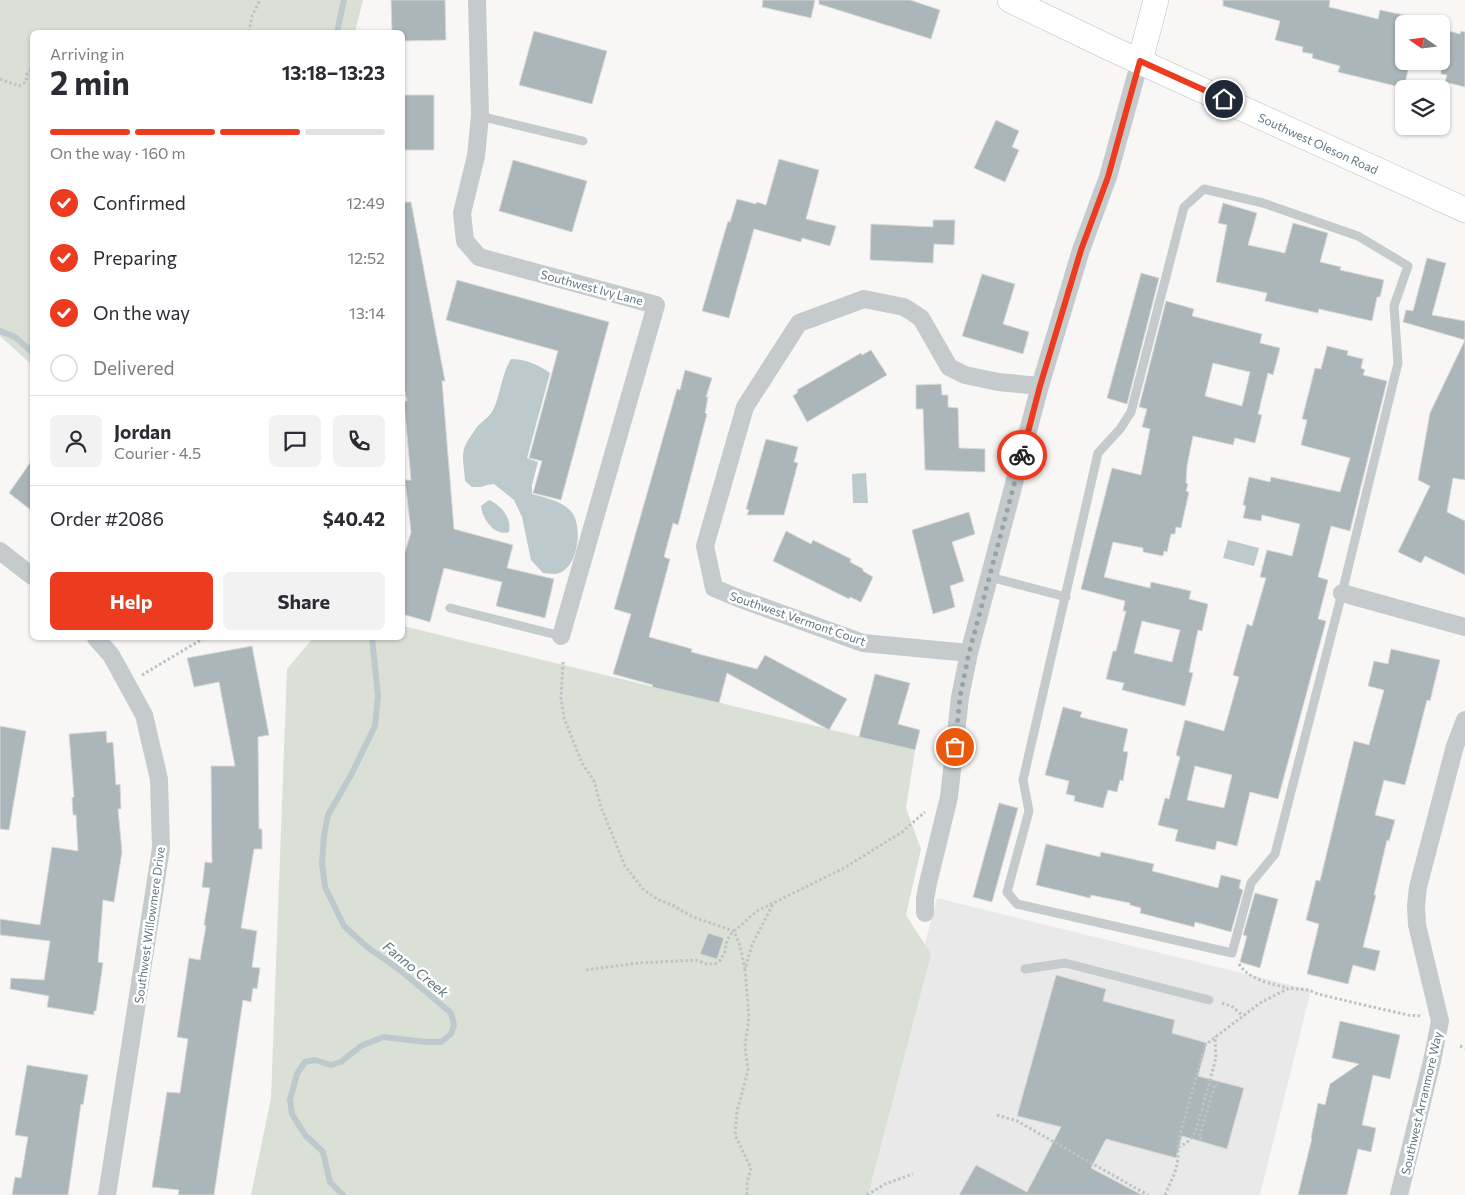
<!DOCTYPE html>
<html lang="en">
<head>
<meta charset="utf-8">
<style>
  :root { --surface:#fff; --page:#f2f2f3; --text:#2b2b33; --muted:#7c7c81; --line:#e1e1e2; --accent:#ed3b20 }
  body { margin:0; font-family:Commissioner,sans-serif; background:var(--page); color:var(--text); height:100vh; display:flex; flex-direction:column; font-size:19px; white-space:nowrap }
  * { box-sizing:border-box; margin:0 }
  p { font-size:16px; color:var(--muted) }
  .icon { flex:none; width:28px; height:28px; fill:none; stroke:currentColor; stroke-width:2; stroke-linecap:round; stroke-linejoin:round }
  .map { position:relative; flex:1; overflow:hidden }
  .side { position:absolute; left:30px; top:30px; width:375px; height:610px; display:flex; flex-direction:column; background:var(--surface); border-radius:8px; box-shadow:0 1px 4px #0004 }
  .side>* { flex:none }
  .needle { width:32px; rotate:284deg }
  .buttons { position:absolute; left:1395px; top:15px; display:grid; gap:10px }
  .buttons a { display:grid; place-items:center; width:55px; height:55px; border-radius:8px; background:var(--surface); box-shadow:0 1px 4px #0004; font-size:25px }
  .pin { position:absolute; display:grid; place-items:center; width:42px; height:42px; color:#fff; margin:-21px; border:2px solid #fff; border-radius:50%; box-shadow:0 1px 5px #0007 }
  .courier { position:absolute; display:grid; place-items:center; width:50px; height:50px; margin:-25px; border:4px solid #ed3b20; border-radius:50%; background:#fff; color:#222; box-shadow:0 1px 6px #0007 }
  .overview em { font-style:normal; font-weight:700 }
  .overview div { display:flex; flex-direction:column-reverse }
  .overview { display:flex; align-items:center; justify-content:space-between; height:85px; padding:0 20px }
  h1 { font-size:32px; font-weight:700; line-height:38px }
  .bar { display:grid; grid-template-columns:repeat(4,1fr); gap:8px 5px; align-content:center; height:60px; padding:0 20px }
  .bar i { height:6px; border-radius:4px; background:var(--line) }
  .bar .selected { background:var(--accent) }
  .bar p { grid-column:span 4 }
  .line { display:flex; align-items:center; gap:12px; padding:0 20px; border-top:1px solid var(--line) }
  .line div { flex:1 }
  .round { display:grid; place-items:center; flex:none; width:52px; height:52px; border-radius:8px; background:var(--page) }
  ol { padding:0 20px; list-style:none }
  li { display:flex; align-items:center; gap:15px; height:55px }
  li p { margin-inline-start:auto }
  li .icon { padding:5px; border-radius:50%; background:var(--accent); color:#fff; stroke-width:4 }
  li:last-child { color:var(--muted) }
  li i { width:28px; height:28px; border:2px solid var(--line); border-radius:50% }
  .button { display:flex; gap:10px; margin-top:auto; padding:10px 20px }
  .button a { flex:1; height:58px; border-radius:8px; background:var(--accent); color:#fff; font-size:20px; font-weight:700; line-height:58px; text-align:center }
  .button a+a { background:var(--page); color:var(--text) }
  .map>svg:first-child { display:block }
  .built { fill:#e8e9e8 }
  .green { fill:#dae0d5 }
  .water { fill:#bccacd }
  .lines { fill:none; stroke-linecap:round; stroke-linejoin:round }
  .stream { stroke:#bccacd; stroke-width:6 }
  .building { fill:#abb6ba; stroke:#d9d9d7; fill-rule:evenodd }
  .secondary-casing { stroke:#b7bec1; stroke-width:26 }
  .path { stroke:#bec2c3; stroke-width:3; stroke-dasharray:2.5 2.5; stroke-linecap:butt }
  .service { stroke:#c5cacc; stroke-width:9 }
  .minor { stroke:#c5cacc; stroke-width:18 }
  .secondary { stroke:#fff; stroke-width:25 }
  .done { stroke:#96a3aa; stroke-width:5; stroke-dasharray:0 9 }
  .route { stroke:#ed3b20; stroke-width:6 }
  .labels { text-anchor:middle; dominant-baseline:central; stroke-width:5; stroke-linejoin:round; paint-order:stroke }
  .street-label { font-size:12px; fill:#617681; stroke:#fff }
  .water-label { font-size:14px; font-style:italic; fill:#5c767c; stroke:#fff }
</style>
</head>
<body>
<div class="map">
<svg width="1465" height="1195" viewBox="0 0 1465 1195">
  <rect width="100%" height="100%" fill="#f8f7f5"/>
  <polygon class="built" points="937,898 1311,990 1260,1195 859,1195"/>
  <g class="green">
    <polygon points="0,0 363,0 355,32 32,32 32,365 0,336"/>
    <polygon points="403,626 915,750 906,808 921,849 906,915 931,954 868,1195 251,1195 271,1098 287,669 313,638 402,638"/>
  </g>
  <g class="water">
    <path d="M511 359C525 359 539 365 550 373L527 458 538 462 532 485V494C546 498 569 502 575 518 582 535 576 572 555 574 551 574 546 573 543 573L531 560 522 517 514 500 494 484 487 485 481 487H472L465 481C464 460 458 452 473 433 475 430 477 426 480 424 485 419 489 417 493 410 501 394 501 375 511 359Z"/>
    <polygon points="866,473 868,503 853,503 852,474"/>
    <path d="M489 500C501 505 512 518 509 532 495 537 482 519 481 506Z"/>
    <polygon points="1228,540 1259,548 1254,566 1223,558"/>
  </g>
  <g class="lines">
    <g class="stream">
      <polyline points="337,32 344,0"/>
      <polyline points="0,331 15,337 32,352"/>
      <polyline points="343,1195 330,1182 323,1152 305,1135 292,1114 290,1100 297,1074 305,1062 315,1060 331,1065 341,1062 361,1046 383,1037 426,1042 441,1042 451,1034 454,1025 451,1013 400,970 367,947 344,926 325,887 322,863 324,836 328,815 351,775 375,726 378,696 372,638"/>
    </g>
  </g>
  <g class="building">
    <polygon points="391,0 445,0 446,40 402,41 402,32 392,32"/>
    <polygon points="763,0 815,0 811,18 762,7"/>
    <polygon points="819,0 910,0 940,10 931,39 819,4"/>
    <polygon points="1223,0 1330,0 1329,7 1378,19 1380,10 1404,15 1397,44 1404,46 1404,61 1410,61 1404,88 1338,72 1340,66 1312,58 1313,54 1302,52 1303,47 1275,40 1280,21 1223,6"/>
    <polygon points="1441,29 1460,34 1461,31 1465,32 1465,87 1445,82 1447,75 1441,74"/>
    <polygon points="534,31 607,51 592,104 519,85"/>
    <rect x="402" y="95" width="32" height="55"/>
    <polygon points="996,120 1019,131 1012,147 1019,150 1005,182 974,168"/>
    <polygon points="779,159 819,170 806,219 836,226 830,246 802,238 801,242 754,229 729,318 702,311 728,221 730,222 737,199 756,204 757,202 766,205"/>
    <polygon points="513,160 587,181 572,232 499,211"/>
    <polygon points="402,202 411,202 445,381 442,381 454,529 513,545 507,568 554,579 545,618 496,606 502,582 444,568 430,622 402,614 402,562 411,532 405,480 411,480 404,401 407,401 402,378"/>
    <polygon points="1223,203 1257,213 1248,245 1285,253 1293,223 1328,233 1320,262 1341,267 1340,270 1384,280 1380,297 1377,297 1372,321 1319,309 1318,313 1265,301 1267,293 1216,282 1227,225 1218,223"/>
    <polygon points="933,220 955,220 954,245 934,244 933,263 870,260 871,224 933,227"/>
    <polygon points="1427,258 1446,263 1432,315 1465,321 1465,340 1403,322 1406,310 1413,311"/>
    <polygon points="1141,273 1159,278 1127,404 1107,398"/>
    <polygon points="982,274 1015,284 1003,324 1029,332 1023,354 962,336"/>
    <polygon points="457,280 609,322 561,500 533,493 542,461 529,458 558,351 446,320"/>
    <path d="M1166 301 1194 309 1192 316 1262 334 1260 343 1280 348 1273 375 1268 373 1258 414 1262 415 1255 443 1235 438 1233 445 1193 436 1187 466 1186 483 1188 484 1186 491 1189 492 1181 528 1176 527 1175 534H1171L1167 552 1164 551 1163 556 1143 552V548L1113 542 1104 577 1150 588 1151 582 1191 591 1189 599 1208 604 1202 631 1198 630 1189 672 1193 673 1185 706 1122 690 1124 683 1106 679 1113 651H1116L1126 611H1123L1125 601 1081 589 1112 468 1141 475 1150 429 1142 427 1147 409 1139 407ZM1213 363 1250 372 1242 406 1205 396ZM1142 621 1180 630 1172 662 1134 653Z"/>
    <polygon points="1465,340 1465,480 1453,478 1447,512 1465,521 1465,575 1425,556 1421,563 1398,552 1430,486 1418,480 1430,413"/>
    <path d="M1327 346 1348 351 1347 355 1363 359 1361 368 1365 370 1363 375 1387 381 1350 531 1331 526 1318 577 1328 580 1318 619 1326 621 1278 799 1250 792 1237 846 1217 841 1215 850 1175 841 1178 830 1158 825 1165 798 1169 799 1172 787 1180 757 1176 755 1185 720 1224 731 1239 677 1233 675 1247 624 1252 626 1266 578 1260 577 1267 550 1292 556 1300 524 1262 515 1261 521 1243 518 1246 506 1243 505 1249 477 1270 482 1271 477 1340 492 1350 458 1301 445 1307 420 1302 419 1315 368 1321 369ZM1195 766 1232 775 1224 808 1187 800Z"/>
    <polygon points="871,350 887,375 807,422 793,396 798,392 797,390 861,353 862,355"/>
    <polygon points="685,370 712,378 706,397 708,397 705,413 707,414 678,525 673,523 664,557 670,559 649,637 692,649 691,652 757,669 765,655 847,699 829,730 727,673 719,703 652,687 653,685 613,674 631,614 614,609 677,389 680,390"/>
    <polygon points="941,384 942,395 948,395 948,407 958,408 959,448 985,449 985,472 925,470 923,409 916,409 916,385"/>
    <polygon points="766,439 798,447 794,462 798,463 784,515 747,515 749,510 746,509"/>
    <polygon points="32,460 32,511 9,493"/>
    <polygon points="969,512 975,534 952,542 964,581 950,586 955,607 933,614 912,530"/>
    <polygon points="786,531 811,544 813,540 851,559 850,562 863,569 863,571 873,577 861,602 850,597 849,599 773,561"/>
    <polygon points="252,646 269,735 258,737 259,829 262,829 262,849 254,849 241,928 257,931 252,967 260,968 257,989 253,988 251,1002 243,1000 214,1195 178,1195 179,1190 152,1187 167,1092 180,1093 188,1039 177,1037 189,958 200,960 206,926 204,925 210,888 202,887 205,862 212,863 211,766 235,766 219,682 194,687 187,658"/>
    <polygon points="1391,649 1440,660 1430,701 1427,700 1405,785 1384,780 1375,815 1395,820 1389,841 1387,840 1374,895 1376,895 1363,947 1380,951 1375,971 1353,965 1348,984 1307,974 1319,924 1306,920 1316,880 1320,881 1354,741 1369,745 1384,690 1368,686 1374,661 1388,664"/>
    <polygon points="875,674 910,683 898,724 920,730 915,750 859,737"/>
    <polygon points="1063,707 1082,712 1080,717 1128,729 1123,751 1128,752 1123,781 1120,780 1117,792 1108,790 1103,808 1074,801 1075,796 1066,794 1069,781 1045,775"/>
    <polygon points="0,726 26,731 9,830 0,829"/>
    <polygon points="106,731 107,743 113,742 116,785 120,784 121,809 118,809 122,852 114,902 103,900 98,962 103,963 96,1011 94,1011 94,1015 47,1007 49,996 10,989 11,978 44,980 50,941 0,935 0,919 40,925 52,847 78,851 76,815 73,815 72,798 74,797 69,734"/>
    <polygon points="999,803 1018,808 992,902 973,897"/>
    <polygon points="1046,844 1100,857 1101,852 1154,864 1152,871 1218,888 1221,875 1241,880 1239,888 1243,890 1231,932 1195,922 1194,927 1140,913 1141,908 1130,905 1130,903 1091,895 1090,898 1036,885"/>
    <polygon points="1255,893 1278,899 1260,968 1240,962 1247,936 1243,935"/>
    <polygon points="708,933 724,938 717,959 700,954"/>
    <polygon points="1056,975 1106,989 1103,1001 1175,1020 1172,1033 1207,1043 1198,1076 1244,1088 1227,1149 1182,1136 1176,1158 1106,1139 1091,1168 1142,1195 959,1195 976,1165 1027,1192 1061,1127 1017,1116"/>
    <polygon points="1340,1021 1400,1035 1390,1079 1373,1075 1362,1125 1376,1128 1371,1152 1358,1149 1347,1195 1298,1195 1312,1138 1311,1138 1318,1103 1325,1105 1330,1084 1359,1064 1332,1058"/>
    <polygon points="27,1065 88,1075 83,1105 81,1104 68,1195 12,1195 15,1177 21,1178 28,1137 15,1135"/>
  </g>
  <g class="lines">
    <defs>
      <g id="secondary">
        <path id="s1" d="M1010 0 1112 49 1465 210"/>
        <polyline points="1140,61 1156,0"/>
      </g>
    </defs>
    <use href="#secondary" class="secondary-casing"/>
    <g class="path">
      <polyline points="249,32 252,16 260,0"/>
      <polyline points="0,79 19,86 26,82 27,74 32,69"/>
      <polyline points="563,662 561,698 564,718 582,763 594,781 601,807 625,866 643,889 657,899 674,906 693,917 734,931 740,946 745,969"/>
      <polyline points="142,675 204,638"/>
      <path d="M1239 964C1248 979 1271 984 1288 988"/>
      <polyline points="586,970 639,963 696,960 707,964 715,964 721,960 725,951 727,940 731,934 757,911 844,868 902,832 925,812"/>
      <polyline points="1222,1003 1233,1007 1243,1016"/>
      <polyline points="1460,1046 1465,1048"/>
      <polyline points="1202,1110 1216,1058 1215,1036"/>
      <polyline points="997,1115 1017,1121 1148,1195"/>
      <polyline points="1202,1139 1199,1138 1215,1084 1217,1085"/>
      <path d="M1178 1147C1196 1141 1197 1125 1202 1110"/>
      <polyline points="747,1195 747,1183 751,1168 735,1135 737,1111 748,1071 745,1046 749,1017 745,969 752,945 773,904"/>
      <polyline points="867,1195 885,1184 913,1174"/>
      <polyline points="1165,1195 1175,1172 1178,1159 1178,1142 1205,1045 1260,1003 1289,988 1309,990 1318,994 1368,1006 1408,1015 1420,1016"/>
    </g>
    <g class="service">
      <polyline points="480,116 583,141"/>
      <polygon points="1204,189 1263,203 1358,236 1408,266 1394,306 1398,363 1342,593 1275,854 1251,883 1232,953 1017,904 1007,892 1029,811 1023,780 1098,453 1120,429 1131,412 1184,207"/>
      <polyline points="990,577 1066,597"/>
      <polyline points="450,608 561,636"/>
      <polyline points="1025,969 1065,963 1209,1000"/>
    </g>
    <g class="minor">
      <polyline points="477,0 480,116 476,156 462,213 465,241 479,257 656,305 561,636"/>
      <polyline points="0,551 32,576"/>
      <polyline points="1342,593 1465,627"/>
      <polyline points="96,638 111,655 144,715 159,779 161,848 107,1195"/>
      <polyline points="969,653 863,643 738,598 714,588 705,546 745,407 799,323 864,299 904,307 921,318 949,367 965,375 998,382 1040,386"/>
      <polyline points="925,913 925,899 928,883 949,797 960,697 969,653 1040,386 1081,250 1108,177 1140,61"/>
      <polyline points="1399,1195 1432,1061 1440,1021 1417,925 1416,906 1418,887 1455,746 1465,720"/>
    </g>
    <use href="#secondary" class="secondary"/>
  </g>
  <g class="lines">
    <polyline class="done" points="955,747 960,697 969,653 1022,455"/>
    <polyline class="route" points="1022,455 1040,386 1081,250 1108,177 1140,61 1224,99"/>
  </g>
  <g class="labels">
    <g class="street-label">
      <text stroke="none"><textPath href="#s1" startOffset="340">Southwest Oleson Road</textPath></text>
      <text transform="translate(592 287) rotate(15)">Southwest Ivy Lane</text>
      <text transform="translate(798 618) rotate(19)">Southwest Vermont Court</text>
      <text transform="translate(149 925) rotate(-82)">Southwest Willowmere Drive</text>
      <text transform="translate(1421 1103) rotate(-77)">Southwest Arranmore Way</text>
    </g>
    <g class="water-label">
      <text transform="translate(416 969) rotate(39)">Fanno Creek</text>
    </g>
  </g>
</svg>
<div class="buttons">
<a><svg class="needle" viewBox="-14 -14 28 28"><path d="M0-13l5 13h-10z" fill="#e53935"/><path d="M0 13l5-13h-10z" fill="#7c7c81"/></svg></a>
<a><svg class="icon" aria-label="layers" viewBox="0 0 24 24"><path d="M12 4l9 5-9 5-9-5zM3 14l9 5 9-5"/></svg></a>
</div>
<div class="pin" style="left:955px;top:747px;background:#ea580c"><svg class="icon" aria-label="bag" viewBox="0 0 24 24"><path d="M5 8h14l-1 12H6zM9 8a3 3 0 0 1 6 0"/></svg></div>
<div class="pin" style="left:1224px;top:99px;background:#1f2937"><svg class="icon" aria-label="home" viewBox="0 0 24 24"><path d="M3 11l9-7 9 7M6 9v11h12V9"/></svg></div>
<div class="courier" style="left:1022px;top:455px"><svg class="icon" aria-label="bike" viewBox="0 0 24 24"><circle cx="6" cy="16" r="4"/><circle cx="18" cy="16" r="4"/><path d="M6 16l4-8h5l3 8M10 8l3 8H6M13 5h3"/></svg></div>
<section class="side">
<div class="overview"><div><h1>2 min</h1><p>Arriving in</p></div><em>13:18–13:23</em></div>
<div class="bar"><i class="selected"></i><i class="selected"></i><i class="selected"></i><i></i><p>On the way · 160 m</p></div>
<ol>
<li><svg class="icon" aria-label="check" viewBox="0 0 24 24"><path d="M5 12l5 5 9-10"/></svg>Confirmed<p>12:49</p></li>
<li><svg class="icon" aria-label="check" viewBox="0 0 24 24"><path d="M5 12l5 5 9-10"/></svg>Preparing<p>12:52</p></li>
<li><svg class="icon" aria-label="check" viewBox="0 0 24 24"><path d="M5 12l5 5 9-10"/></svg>On the way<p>13:14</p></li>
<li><i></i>Delivered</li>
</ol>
<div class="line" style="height:90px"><a class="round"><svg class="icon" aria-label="person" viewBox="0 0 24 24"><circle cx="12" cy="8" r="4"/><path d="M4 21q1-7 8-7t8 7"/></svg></a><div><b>Jordan</b><p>Courier · 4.5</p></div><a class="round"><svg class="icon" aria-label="chat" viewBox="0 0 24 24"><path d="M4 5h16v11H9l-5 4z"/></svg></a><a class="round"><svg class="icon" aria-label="phone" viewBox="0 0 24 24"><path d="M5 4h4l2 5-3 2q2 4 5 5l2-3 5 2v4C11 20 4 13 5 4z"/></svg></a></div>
<div class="line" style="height:65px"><div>Order #2086</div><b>$40.42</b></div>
<div class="button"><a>Help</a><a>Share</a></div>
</section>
</div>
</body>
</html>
